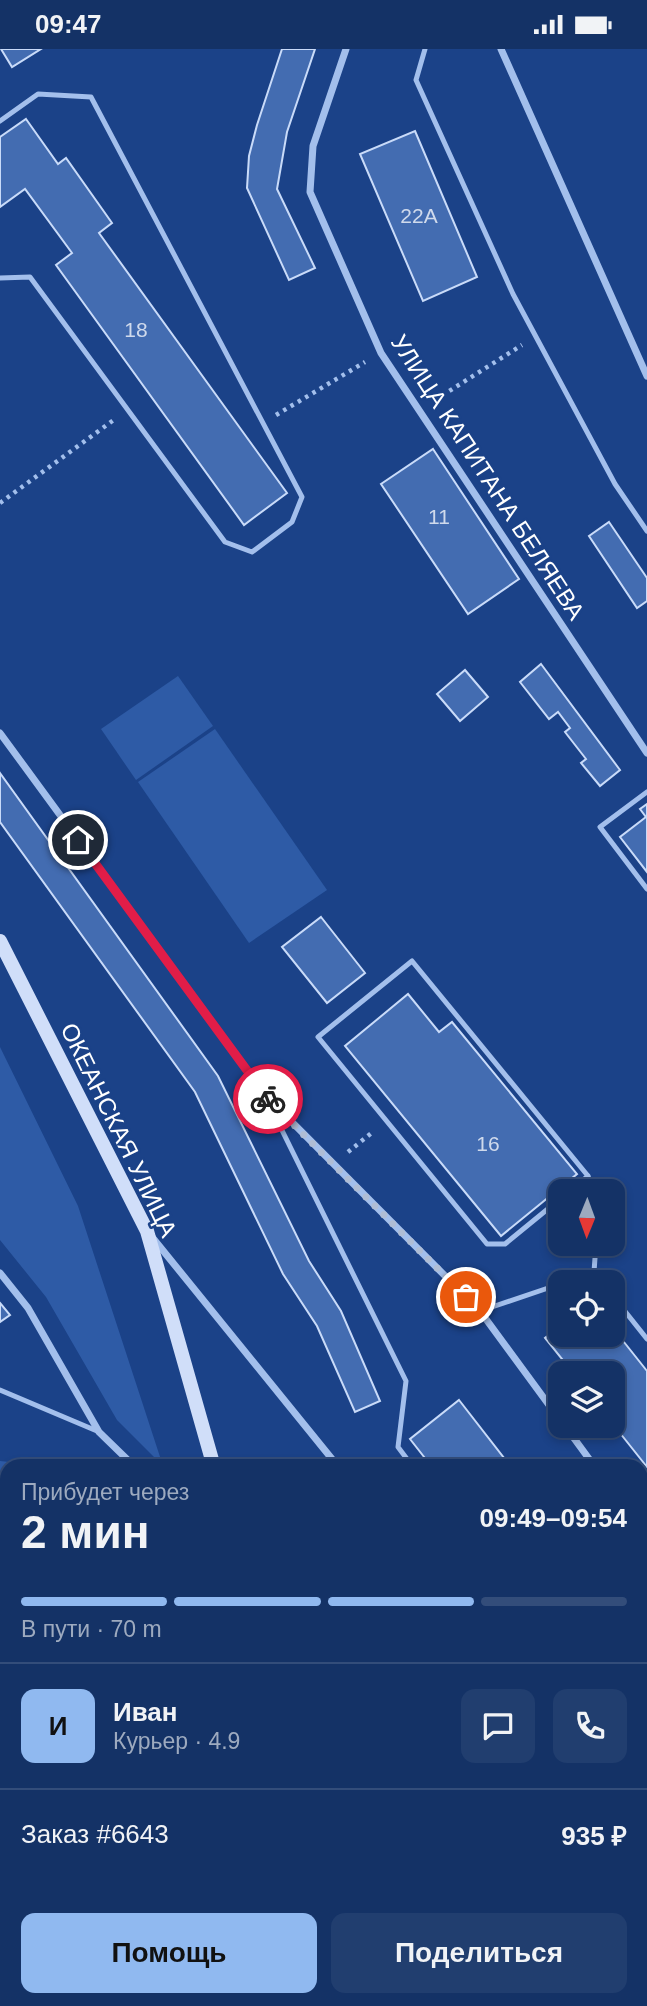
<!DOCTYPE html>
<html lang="ru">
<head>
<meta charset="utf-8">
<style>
  :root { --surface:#143266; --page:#213e6f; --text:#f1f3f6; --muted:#9daabf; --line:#334d7a; --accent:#90b9f0 }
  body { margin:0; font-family:Arial,sans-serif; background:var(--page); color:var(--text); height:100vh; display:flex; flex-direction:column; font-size:26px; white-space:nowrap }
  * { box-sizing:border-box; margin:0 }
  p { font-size:23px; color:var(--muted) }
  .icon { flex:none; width:38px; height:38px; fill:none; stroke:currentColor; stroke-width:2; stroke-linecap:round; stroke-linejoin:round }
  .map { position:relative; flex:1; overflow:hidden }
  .drawer { position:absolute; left:0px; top:1410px; width:648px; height:548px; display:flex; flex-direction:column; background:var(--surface); border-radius:21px 21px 0 0; box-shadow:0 4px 10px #0003,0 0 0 2px var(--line) }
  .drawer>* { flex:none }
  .needle { width:46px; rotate:181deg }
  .controls { position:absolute; left:548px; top:1130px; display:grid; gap:14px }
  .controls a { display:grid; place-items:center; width:77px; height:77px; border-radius:14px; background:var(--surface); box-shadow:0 4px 10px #0003,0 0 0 2px var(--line); font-size:35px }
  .pin { position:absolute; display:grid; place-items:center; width:60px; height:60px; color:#fff; margin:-30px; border:4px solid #fff; border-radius:50%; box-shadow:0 2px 7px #0007 }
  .courier { position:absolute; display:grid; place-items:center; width:70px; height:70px; margin:-35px; border:5px solid #e11d48; border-radius:50%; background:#fff; color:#222; box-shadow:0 2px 9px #0007 }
  .summary em { font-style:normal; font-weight:600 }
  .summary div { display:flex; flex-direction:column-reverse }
  .summary { display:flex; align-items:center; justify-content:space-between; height:119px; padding:0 21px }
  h1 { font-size:46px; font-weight:600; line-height:52px }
  .bar { display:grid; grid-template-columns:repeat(4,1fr); gap:10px 7px; align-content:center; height:84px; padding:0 21px }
  .bar i { height:9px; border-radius:5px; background:var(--line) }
  .bar .selected { background:var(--accent) }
  .bar p { grid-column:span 4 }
  .line { display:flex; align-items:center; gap:18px; padding:0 21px; border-top:2px solid var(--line) }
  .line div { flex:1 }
  .round { display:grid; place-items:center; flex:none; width:74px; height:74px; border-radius:14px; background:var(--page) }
  .cta { display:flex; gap:14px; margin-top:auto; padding:14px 21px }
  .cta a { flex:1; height:80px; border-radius:14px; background:var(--accent); color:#111; font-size:28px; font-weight:600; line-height:80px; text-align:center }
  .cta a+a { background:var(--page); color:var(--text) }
  .status { display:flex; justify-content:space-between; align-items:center; height:49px; padding:0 35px; background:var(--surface); direction:ltr }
  .status svg { height:19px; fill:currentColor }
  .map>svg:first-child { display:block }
  .green { fill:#2e5ba6 }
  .building { fill:#436cb1; stroke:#c9dbf9; stroke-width:2 }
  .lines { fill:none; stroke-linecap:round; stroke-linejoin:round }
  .path { stroke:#a3bfec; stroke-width:4.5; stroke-dasharray:3.5 5; stroke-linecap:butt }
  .service { stroke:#a3bfec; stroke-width:5 }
  .minor { stroke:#a3bfec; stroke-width:7 }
  .secondary { stroke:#d0def9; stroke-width:14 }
  .done { stroke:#afbdd5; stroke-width:7; stroke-dasharray:0 12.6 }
  .route { stroke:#e11d48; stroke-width:9 }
  .labels { text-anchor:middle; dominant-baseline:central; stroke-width:5; stroke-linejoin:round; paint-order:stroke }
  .number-label { font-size:21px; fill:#d0daec }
  .street-label { font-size:24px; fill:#fff; stroke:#1b4288 }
</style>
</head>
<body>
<div class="status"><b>09:47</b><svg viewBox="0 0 49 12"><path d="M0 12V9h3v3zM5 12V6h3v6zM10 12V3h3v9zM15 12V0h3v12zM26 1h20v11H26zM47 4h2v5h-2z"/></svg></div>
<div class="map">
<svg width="647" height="1957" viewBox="0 0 647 1957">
  <rect width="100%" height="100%" fill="#1b4288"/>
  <g class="green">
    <polygon points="178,627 213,677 136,731 101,680"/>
    <polygon points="215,680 327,841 249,894 138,733"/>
    <polygon points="0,998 78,1157 163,1417 117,1371 46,1248 0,1191"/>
    <polygon points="0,1412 47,1417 7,1418 7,1584 0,1581"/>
  </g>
  <g class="building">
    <polygon points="1,0 41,0 12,18"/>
    <polygon points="282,0 315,0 287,83 277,140 315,219 289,231 247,139 249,107 257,76"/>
    <polygon points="26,70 58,115 66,109 112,174 99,184 287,444 244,476 56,216 72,204 25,140 0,158 0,88"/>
    <polygon points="415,82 477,228 423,252 360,105"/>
    <polygon points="433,400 519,530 468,565 381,435"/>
    <polygon points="609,473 647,529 647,552 637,559 589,487"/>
    <polygon points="541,615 620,721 600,737 581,714 586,710 565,683 570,679 558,663 549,670 520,633"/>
    <polygon points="465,621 488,648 460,672 437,645"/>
    <polygon points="0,724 218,1027 309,1212 341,1262 380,1352 355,1363 317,1277 283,1225 195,1043 0,773"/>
    <polygon points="647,755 647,768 646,768 640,760"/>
    <polygon points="646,768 647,768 647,823 620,788"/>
    <polygon points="321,868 365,924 327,954 282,898"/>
    <polygon points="408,945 439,983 452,973 577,1125 501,1187 345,997"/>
    <polygon points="0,1254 10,1266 0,1273"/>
    <polygon points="560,1277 560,1286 612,1286 612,1278 647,1322 647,1418 612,1374 612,1325 574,1325 545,1289"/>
    <polygon points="459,1351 511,1418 432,1418 410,1390"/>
    <polygon points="640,1595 647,1603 647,1688 640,1680"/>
    <polygon points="418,1951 480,1951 482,1957 419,1957"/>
  </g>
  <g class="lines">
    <g class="path">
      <polyline points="435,351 522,296"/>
      <polyline points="276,366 365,313"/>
      <polyline points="0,454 115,370"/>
      <polyline points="348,1103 374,1082"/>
      <polyline points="647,1804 647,1808"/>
    </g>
    <g class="service">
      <polyline points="425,0 416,31 513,245 615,435 647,482"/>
      <polyline points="0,72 38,45 91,48 302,448 292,473 252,503 225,493 30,228 0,229"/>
      <polyline points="647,743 600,778 647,840"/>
      <polyline points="266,1049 406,1332 398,1398 413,1418"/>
      <polyline points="569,1143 588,1127"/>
      <polyline points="560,1150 505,1195 487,1195 318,988 412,912 588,1127 592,1143"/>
      <polyline points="594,1223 596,1195"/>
      <polyline points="562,1234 594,1223 603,1234"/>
      <polyline points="612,1246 647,1290"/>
      <polyline points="480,1262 560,1235"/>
      <polyline points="0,1341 97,1382"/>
      <polyline points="640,1710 647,1718"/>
    </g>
    <g class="minor">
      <polyline points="346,0 313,97 310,143 381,304 647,704"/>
      <polyline points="501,0 647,327"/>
      <polyline points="0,684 265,1046 480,1262 560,1371"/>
      <polyline points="152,1188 332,1410 335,1418"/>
      <polyline points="0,1224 28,1259 99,1383 135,1418"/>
      <polyline points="565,1377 595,1418"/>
      <polyline points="640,1480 647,1488"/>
      <polyline points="0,1783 7,1797"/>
      <polyline points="57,1951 59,1957"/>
      <polyline points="498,1951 500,1957"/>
    </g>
    <g class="secondary">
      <polyline points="0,892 147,1182 214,1418"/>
      <polyline points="368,1951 369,1957"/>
    </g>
  </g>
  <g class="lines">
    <polyline class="done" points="268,1050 466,1248"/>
    <polyline class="route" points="78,791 268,1050"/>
  </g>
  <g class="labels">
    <g class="number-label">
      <text x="419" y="166">22А</text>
      <text x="136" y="280">18</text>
      <text x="439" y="467">11</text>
      <text x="488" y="1094">16</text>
    </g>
    <g class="street-label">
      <text transform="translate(488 428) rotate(57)">УЛИЦА КАПИТАНА БЕЛЯЕВА</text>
      <text transform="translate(119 1081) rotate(64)">ОКЕАНСКАЯ УЛИЦА</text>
    </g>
  </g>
</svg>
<div class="controls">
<a><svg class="needle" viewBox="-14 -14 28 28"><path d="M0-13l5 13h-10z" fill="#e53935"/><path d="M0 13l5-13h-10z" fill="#9daabf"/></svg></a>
<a><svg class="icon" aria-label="locate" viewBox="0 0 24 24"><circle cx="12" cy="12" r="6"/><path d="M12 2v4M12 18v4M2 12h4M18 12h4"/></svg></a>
<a><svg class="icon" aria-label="layers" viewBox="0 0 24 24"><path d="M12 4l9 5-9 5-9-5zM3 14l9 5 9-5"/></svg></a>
</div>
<div class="pin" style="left:466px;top:1248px;background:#ea580c"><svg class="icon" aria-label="bag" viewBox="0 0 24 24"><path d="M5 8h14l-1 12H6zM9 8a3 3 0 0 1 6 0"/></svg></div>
<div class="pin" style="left:78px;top:791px;background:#1f2937"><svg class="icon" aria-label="home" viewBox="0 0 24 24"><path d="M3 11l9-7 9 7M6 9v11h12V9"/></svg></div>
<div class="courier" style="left:268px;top:1050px"><svg class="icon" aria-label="bike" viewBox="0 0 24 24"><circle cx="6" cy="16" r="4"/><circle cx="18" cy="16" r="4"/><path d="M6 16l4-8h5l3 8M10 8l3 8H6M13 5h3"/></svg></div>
<section class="drawer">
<div class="summary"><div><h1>2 мин</h1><p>Прибудет через</p></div><em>09:49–09:54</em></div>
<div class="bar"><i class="selected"></i><i class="selected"></i><i class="selected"></i><i></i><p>В пути · 70 m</p></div>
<div class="line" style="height:126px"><b class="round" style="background:var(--accent);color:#111">И</b><div><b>Иван</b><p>Курьер · 4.9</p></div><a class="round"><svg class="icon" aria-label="chat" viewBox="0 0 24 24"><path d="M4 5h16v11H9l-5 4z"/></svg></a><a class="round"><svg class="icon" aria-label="phone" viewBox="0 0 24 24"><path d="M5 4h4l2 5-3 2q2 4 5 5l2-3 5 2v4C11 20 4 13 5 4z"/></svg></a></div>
<div class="line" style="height:91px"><div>Заказ #6643</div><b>935 ₽</b></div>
<div class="cta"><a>Помощь</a><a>Поделиться</a></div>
</section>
</div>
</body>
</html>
